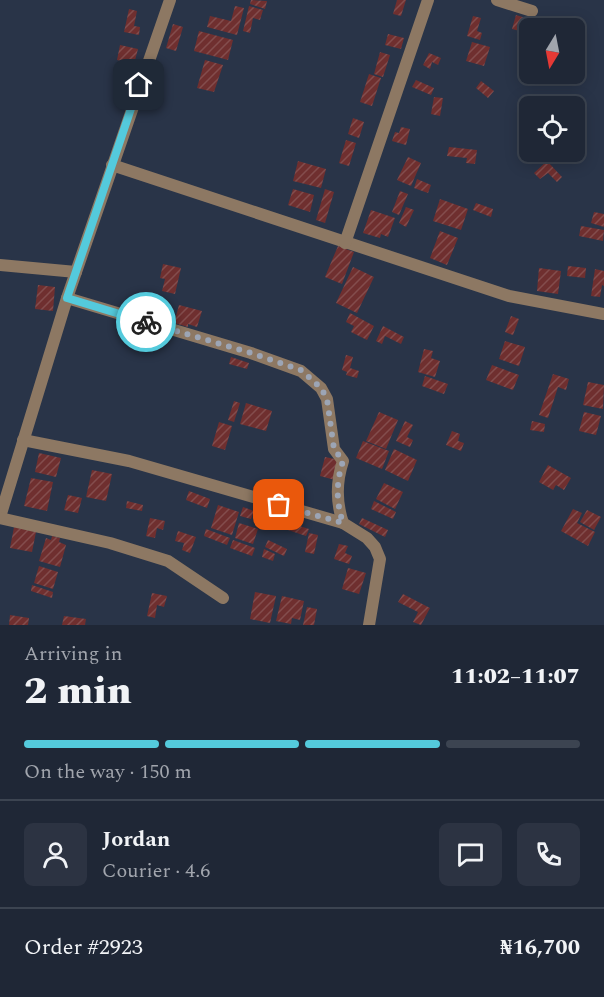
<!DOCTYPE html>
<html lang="en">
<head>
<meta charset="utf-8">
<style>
  :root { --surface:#1f2736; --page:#2c3342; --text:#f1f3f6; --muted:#a1a5ad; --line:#3c4451; --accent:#54cadc }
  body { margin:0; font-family:Spectral,serif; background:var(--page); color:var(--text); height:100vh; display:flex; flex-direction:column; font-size:22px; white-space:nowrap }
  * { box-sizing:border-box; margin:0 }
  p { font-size:20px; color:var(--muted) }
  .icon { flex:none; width:33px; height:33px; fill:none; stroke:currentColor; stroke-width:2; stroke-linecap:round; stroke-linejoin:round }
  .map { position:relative; height:625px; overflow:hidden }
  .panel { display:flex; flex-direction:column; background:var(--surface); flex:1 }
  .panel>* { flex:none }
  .needle { width:39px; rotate:190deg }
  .controls { position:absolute; left:519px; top:18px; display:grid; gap:12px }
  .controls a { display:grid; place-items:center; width:66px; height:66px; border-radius:9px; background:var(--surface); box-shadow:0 3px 15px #0003,0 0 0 2px var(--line); font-size:30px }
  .pin { position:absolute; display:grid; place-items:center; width:51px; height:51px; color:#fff; margin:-26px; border-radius:12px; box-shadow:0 3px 9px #0006 }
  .courier { position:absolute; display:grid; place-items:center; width:60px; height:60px; margin:-30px; border:4px solid #54cadc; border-radius:50%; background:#fff; color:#222; box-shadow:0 2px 8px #0007 }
  .summary em { font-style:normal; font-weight:800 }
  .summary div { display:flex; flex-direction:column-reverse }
  .summary { display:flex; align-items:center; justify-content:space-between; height:102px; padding:0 24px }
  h1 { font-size:39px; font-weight:800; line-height:45px }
  .bar { display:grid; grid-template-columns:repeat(4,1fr); gap:9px 6px; align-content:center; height:72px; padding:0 24px }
  .bar i { height:8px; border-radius:4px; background:var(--line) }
  .bar .current { background:var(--accent) }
  .bar p { grid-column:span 4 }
  .line { display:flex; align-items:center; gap:15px; padding:0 24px; border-top:2px solid var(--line) }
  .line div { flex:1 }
  .round { display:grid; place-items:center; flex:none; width:63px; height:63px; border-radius:9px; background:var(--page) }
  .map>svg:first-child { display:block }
  .building { fill:url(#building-hatch) }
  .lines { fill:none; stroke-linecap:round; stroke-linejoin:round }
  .street { stroke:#8d7863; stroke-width:12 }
  .done { stroke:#9ca5b5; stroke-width:6; stroke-dasharray:0 10.8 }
  .route { stroke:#54cadc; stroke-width:8 }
</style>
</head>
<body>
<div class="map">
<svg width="604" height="625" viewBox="0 0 604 625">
  <defs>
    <pattern id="building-hatch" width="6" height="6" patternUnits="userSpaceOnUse" patternTransform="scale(1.5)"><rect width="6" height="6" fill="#6f2f2f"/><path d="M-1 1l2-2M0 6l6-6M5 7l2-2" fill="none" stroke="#834d4d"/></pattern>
  </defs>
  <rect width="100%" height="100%" fill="#293448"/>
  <g class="building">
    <polygon points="251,0 267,1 265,9 250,4"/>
    <polygon points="397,0 406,0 401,16 393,14"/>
    <polygon points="235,6 244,8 237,35 207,27 210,16 231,21"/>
    <polygon points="249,6 263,10 260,20 253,18 250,33 243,31"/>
    <polygon points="129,9 137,11 134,26 140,27 139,35 124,32"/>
    <polygon points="516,15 532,20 528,33 512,29"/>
    <polygon points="473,16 481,18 477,31 482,33 480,40 467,36"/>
    <polygon points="173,24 183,27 176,51 166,48"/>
    <polygon points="199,31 233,40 228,60 194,51"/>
    <polygon points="388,34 404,38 401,49 385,45"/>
    <polygon points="472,42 490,47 484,66 466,61"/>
    <polygon points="120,45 138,49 134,64 117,60"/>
    <polygon points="380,52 390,55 383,77 374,74"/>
    <polygon points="429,53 441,58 438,65 432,62 430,69 423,65"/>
    <polygon points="205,60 223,65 214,92 197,88"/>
    <polygon points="117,73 135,78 131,96 113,92"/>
    <polygon points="369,74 381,78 372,106 360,102"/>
    <polygon points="416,80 434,88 431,95 412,87"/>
    <polygon points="481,81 494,91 488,98 476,88"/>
    <polygon points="434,97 443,98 440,116 431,114"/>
    <polygon points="353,118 364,122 359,138 348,134"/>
    <polygon points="401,127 410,129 406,145 392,141 395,132 399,133"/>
    <polygon points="346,140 356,143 349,166 339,163"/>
    <polygon points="449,147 477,150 475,164 466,163 467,158 447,156"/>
    <polygon points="408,157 421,163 411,186 397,180"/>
    <polygon points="298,161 326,169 321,188 293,181"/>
    <polygon points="547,161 562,177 557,182 548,173 540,179 534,173"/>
    <polygon points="417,179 431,185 428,193 414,188"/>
    <polygon points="293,189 314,195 310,212 288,205"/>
    <polygon points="325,189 334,192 325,223 316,220"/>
    <polygon points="400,191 408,194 399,215 392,212"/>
    <polygon points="440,199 468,209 461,230 433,221"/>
    <polygon points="476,203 493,209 491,217 473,210"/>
    <polygon points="406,207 414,210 406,227 399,223"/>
    <polygon points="371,210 395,218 388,237 381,234 380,238 363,233"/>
    <polygon points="594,212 604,214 604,227 591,223"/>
    <polygon points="581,226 604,230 603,241 579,236"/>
    <polygon points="440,231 458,238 447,265 430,258"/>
    <polygon points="338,246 354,252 342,284 325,277"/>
    <polygon points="163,264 181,268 175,294 162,291 165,279 160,278"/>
    <polygon points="568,266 586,268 585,278 567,276"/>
    <polygon points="353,267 374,277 357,313 336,303"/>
    <polygon points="539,268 561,271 558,294 537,291"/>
    <polygon points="595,269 604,271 604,286 602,285 600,297 591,296"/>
    <polygon points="38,285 55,287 53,311 35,309"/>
    <polygon points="179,305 202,311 197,327 188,324 188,327 174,323"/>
    <polygon points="350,313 374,326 367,340 351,332 354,326 346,322"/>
    <polygon points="511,316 519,319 513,335 505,332"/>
    <polygon points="383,326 404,337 401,344 385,336 382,344 376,341"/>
    <polygon points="505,341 525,347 519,366 499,359"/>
    <polygon points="424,349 433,351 431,358 440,361 435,377 418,372"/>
    <polygon points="346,355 353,357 350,368 359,371 357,378 346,375 347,372 342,370"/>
    <polygon points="231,357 249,363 247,369 229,364"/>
    <polygon points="492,365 519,375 513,390 486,380"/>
    <polygon points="553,374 569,379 566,390 558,387 548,418 539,415"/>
    <polygon points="425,376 448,384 444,394 422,386"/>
    <polygon points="588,382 604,385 603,409 583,405"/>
    <polygon points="234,401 240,403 234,422 228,420"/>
    <polygon points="246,403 272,411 266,431 240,424"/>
    <polygon points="379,412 398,420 386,449 366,441"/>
    <polygon points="584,412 601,416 596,435 579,431"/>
    <polygon points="405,421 413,425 407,437 413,440 410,447 396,441"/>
    <polygon points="532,421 545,424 544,432 530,430"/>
    <polygon points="219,422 232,426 225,450 212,446"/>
    <polygon points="452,431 460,434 458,441 464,443 461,451 446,445"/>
    <polygon points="363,441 389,451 382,469 356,458"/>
    <polygon points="394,449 417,460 408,481 385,470"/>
    <polygon points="39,453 61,458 56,477 35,472"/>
    <polygon points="325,457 340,460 335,480 320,476"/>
    <polygon points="548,465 571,478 564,490 556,485 553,490 539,482"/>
    <polygon points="92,470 112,474 106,501 86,497"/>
    <polygon points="31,478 53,482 47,511 24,506"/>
    <polygon points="384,483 403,492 395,509 376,499"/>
    <polygon points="189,491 210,499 207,508 186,500"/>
    <polygon points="68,495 82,498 78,513 64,510"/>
    <polygon points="127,501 143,505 142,511 126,508"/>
    <polygon points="374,501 396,512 393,519 371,509"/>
    <polygon points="218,505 239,512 232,535 211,528"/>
    <polygon points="243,507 254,511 251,519 240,516"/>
    <polygon points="573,509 582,513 577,523 595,532 588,546 561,531"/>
    <polygon points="587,510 601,517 594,530 580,522"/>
    <polygon points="150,518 165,521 163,530 157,528 155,538 146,536"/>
    <polygon points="362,518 388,530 385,537 359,524"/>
    <polygon points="239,523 258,529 253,544 235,538"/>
    <polygon points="290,523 309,529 306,536 288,530"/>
    <polygon points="14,527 36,532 32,552 10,548"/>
    <polygon points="206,529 230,538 227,545 204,536"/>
    <polygon points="178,531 196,537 190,553 182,550 184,543 175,541"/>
    <polygon points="309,533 318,535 314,554 305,552"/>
    <polygon points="52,536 60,538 59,542 66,545 60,567 39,561 46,538 51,540"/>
    <polygon points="233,540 255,548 252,556 230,548"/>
    <polygon points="268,540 287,549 284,556 265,547"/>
    <polygon points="339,544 348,546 345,553 352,556 349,564 334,559"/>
    <polygon points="264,549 275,554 273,561 262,557"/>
    <polygon points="39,566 58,572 53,589 34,583"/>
    <polygon points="348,568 366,573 359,594 342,589"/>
    <polygon points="32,585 53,592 52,598 31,591"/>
    <polygon points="255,592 276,596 270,623 250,619"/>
    <polygon points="152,593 167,596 164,607 157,605 155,618 147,616"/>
    <polygon points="403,594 430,608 421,625 413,622 418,612 398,602"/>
    <polygon points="282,596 304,601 300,620 292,618 291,624 276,621"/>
    <polygon points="307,607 317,609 314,625 303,625"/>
    <polygon points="10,615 29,618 28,625 9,625"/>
    <polygon points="64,616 86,619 85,625 62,625"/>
  </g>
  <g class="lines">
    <g class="street">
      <polyline points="497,0 532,11"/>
      <polyline points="112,165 509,296 604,314"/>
      <polyline points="345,243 428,0"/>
      <polyline points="0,265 76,272"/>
      <path d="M67 298 251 353 301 371 321 388 327 399 334 449 343 461C336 482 336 502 343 523L367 538 375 547 380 559 369 625"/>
      <polyline points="23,440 129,461 343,523"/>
      <polyline points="0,517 67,298 170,0"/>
      <polyline points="0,518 110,543 168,561 223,598"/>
    </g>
  </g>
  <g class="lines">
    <path class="done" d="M146 322 251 353 301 370 321 388 327 399 334 449 343 461C336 482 336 502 343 523L279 505"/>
    <polyline class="route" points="139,85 67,298 146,322"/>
  </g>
</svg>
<div class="controls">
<a><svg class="needle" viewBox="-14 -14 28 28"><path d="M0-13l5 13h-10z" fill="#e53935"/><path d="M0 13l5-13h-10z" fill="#a1a5ad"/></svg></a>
<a><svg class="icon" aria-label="locate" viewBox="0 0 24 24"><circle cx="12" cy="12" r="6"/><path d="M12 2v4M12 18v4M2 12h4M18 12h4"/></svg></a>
</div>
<div class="pin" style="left:279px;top:505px;background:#ea580c"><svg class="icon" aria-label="bag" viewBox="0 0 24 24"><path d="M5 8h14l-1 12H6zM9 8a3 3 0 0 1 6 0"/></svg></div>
<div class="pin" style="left:139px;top:85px;background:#1f2937"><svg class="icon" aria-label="home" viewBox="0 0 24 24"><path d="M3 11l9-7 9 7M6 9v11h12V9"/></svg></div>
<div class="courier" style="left:146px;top:322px"><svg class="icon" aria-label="bike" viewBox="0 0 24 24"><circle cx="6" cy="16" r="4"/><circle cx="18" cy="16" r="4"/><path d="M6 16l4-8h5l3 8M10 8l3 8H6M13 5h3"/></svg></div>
</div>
<section class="panel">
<div class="summary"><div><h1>2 min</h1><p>Arriving in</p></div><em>11:02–11:07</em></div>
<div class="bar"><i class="current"></i><i class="current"></i><i class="current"></i><i></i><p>On the way · 150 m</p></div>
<div class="line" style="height:108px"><a class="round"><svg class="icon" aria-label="person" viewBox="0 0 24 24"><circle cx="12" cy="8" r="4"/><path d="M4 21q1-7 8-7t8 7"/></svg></a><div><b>Jordan</b><p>Courier · 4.6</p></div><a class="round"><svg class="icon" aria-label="chat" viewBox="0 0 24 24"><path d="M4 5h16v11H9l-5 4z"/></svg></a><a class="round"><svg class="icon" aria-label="phone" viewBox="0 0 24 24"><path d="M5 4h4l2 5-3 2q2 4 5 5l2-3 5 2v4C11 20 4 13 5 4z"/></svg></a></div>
<div class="line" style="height:78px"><div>Order #2923</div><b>₦16,700</b></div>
</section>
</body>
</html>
